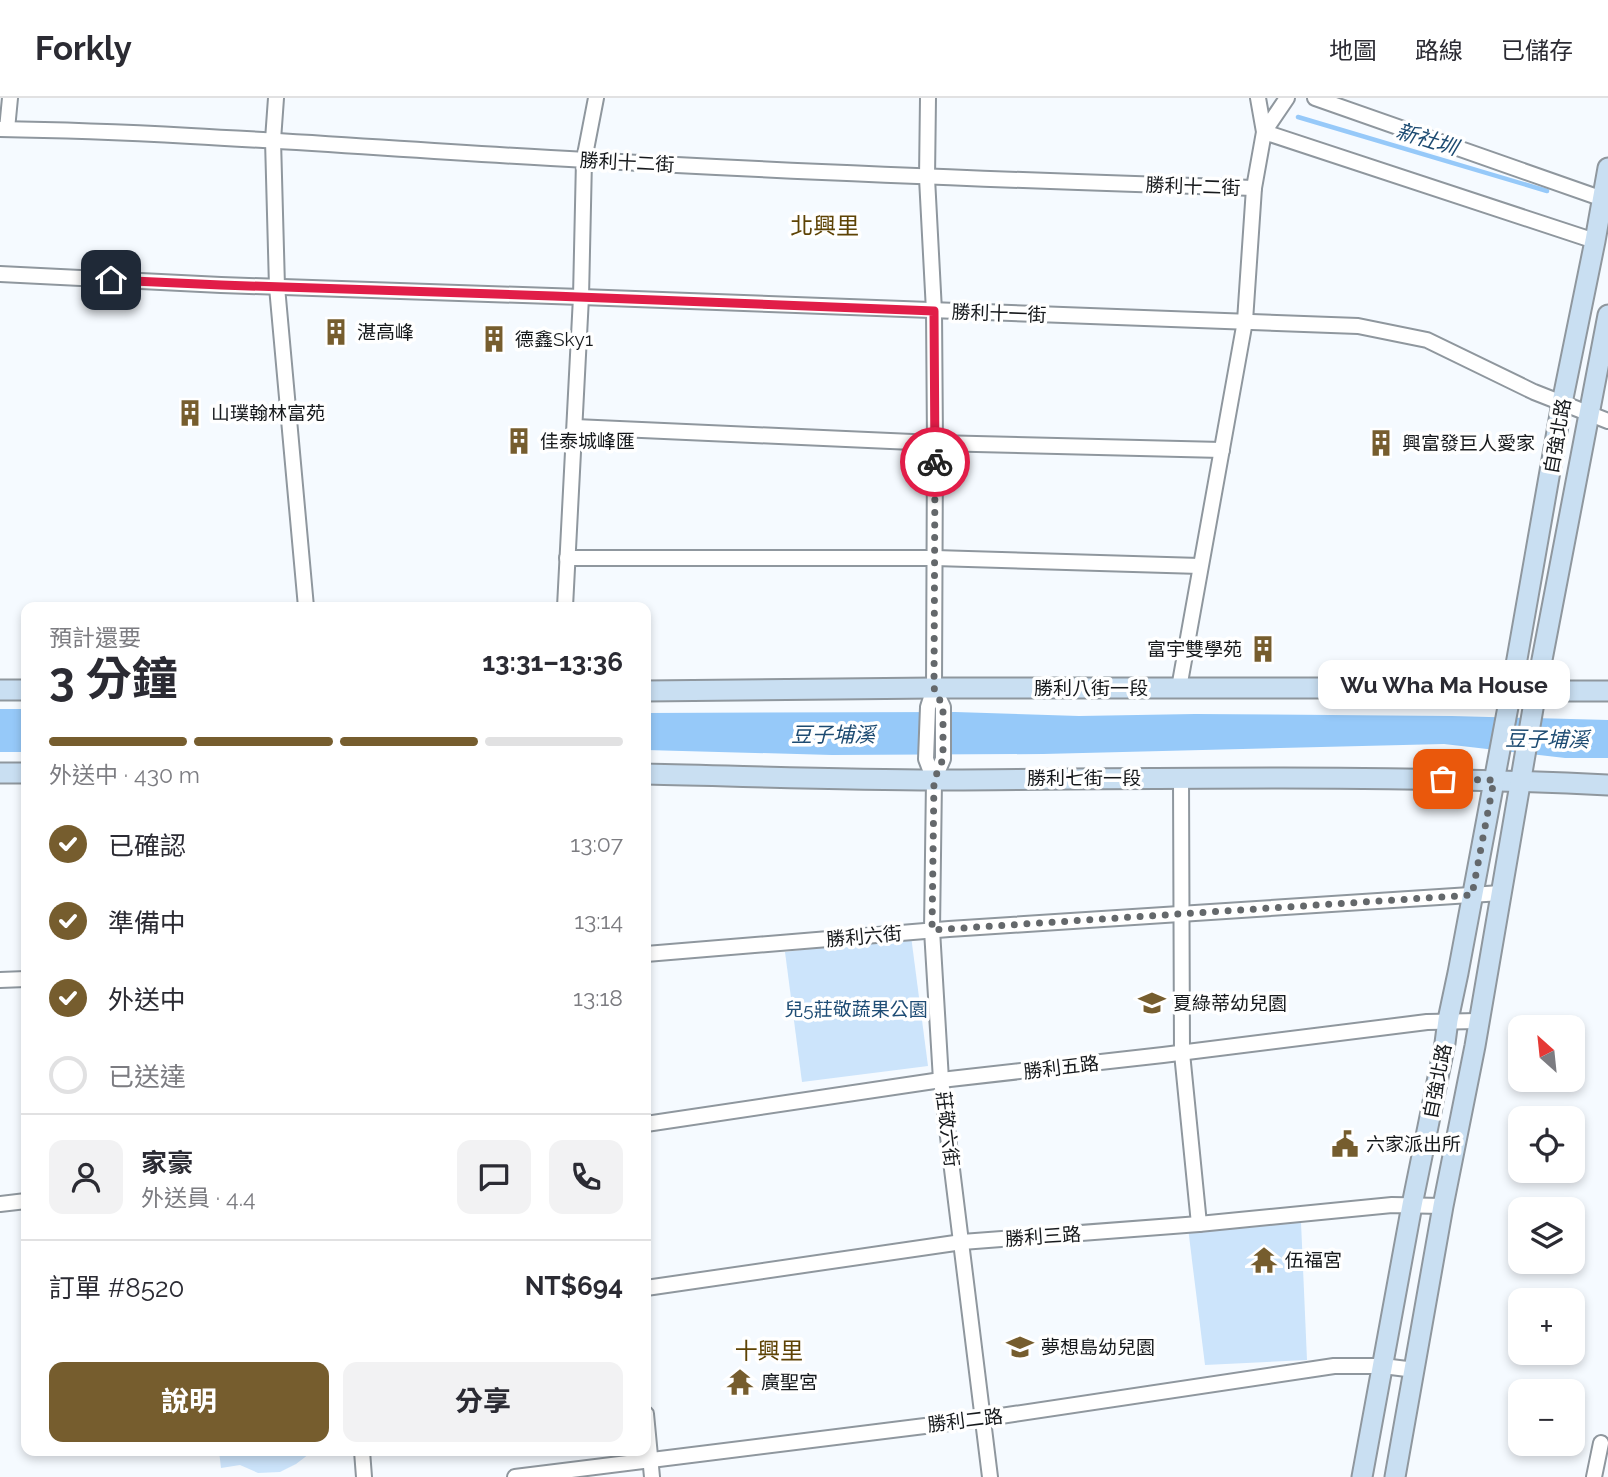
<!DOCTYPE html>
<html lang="zh-TW">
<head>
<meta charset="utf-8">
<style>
  :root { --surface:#fff; --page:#f2f2f3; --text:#2b2b33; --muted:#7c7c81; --line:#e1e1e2; --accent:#765d2e }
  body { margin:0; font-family:Raleway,"Noto Sans TC",sans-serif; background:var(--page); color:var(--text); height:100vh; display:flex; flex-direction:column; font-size:26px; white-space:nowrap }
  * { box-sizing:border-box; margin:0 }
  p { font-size:23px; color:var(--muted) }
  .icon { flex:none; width:38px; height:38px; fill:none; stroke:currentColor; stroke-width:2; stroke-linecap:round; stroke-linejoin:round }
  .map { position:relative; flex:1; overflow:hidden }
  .details { position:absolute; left:21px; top:504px; width:630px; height:854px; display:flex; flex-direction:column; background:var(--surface); border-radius:14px; box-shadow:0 4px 10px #0003 }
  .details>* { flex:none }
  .needle { width:46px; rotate:333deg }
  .tools { position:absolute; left:1508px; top:917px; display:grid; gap:14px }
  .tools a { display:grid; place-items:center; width:77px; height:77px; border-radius:14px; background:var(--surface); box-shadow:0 4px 10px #0003; font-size:35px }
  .pin { position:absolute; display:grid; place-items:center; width:60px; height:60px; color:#fff; margin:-30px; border-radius:14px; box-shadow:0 4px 10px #0006 }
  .courier { position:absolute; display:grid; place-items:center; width:70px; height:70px; margin:-35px; border:5px solid #e11d48; border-radius:50%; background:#fff; color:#222; box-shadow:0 2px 9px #0007 }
  .bubble { position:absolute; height:49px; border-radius:14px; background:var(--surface); box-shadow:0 4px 10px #0003; font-size:23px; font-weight:700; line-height:49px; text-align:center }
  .headline em { font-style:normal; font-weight:700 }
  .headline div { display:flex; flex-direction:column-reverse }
  .headline { display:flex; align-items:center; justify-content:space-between; height:119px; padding:0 28px }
  h1 { font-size:46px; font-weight:700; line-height:52px }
  .bar { display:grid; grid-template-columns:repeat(4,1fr); gap:10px 7px; align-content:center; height:84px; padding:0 28px }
  .bar i { height:9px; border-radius:5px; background:var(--line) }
  .bar .on { background:var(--accent) }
  .bar p { grid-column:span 4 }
  .line { display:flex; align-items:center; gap:18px; padding:0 28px; border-top:2px solid var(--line) }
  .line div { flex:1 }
  .round { display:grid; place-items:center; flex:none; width:74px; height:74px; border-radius:14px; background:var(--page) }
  ol { padding:0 28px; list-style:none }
  li { display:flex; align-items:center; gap:21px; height:77px }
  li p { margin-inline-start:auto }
  li .icon { padding:7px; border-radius:50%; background:var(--accent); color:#fff; stroke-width:4 }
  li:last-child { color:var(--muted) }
  li i { width:38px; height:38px; border:4px solid var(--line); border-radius:50% }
  .button { display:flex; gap:14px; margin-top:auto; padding:14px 28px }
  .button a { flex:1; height:80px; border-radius:14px; background:var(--accent); color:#fff; font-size:28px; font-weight:700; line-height:80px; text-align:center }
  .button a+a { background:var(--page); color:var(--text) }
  header { display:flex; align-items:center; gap:42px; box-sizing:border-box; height:98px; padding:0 35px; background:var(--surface); border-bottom:2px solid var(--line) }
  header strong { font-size:33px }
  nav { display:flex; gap:38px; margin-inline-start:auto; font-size:24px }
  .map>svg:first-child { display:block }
  .green { fill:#cce4fb }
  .water { fill:#96c9f9 }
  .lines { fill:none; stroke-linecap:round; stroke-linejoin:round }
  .stream { stroke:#96c9f9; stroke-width:4.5 }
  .street-casing { stroke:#8f979e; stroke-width:18 }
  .secondary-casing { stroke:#8f979e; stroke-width:23 }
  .street { stroke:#fff; stroke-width:14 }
  .secondary { stroke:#c9dff2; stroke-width:19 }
  .done { stroke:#64686b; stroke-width:7; stroke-dasharray:0 12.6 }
  .route { stroke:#e11d48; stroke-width:9 }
  .labels { text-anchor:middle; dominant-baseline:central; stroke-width:7; stroke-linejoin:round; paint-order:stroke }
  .street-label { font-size:19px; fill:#16191c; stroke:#fff }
  .poi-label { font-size:19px; fill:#16191c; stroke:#fff; text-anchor:start }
  .park-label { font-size:19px; fill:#1f4d75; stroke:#fff }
  .water-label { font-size:21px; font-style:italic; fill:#1d4b72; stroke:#fff }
  .quarter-label { font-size:23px; fill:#5e4305; stroke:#fff }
</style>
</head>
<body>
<header>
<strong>Forkly</strong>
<nav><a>地圖</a><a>路線</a><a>已儲存</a></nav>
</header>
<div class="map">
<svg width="1608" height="1379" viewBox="0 0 1608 1379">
  <rect width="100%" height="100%" fill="#f5faff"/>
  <g class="green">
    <polygon points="911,838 928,968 802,984 785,854"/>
    <polygon points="1301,1124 1307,1262 1205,1267 1188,1130"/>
    <polygon points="219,1353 313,1353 296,1366 280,1374 258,1375 240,1367 221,1370"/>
  </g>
  <g class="water">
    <rect x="0" y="611" width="26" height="43"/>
    <polygon points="955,614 1079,618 1195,616 1452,618 1608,622 1608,660 1565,660 1444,646 1043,656 832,657 646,652 646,615"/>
  </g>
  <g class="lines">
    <polyline class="stream" points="1298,19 1547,93"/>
    <defs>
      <g id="street">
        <polyline points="276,0 273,42 277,189 306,509"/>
        <polyline points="928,0 927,80 934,213 935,345 934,590 928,609 926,661 934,682"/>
        <polyline points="1315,0 1603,101"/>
        <path d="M0 31C196 34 390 52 586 62 808 75 1031 83 1254 90"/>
        <polyline points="7,31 10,0"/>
        <polyline points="1264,34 1595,143"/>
        <polyline points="1264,34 1287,0"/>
        <polyline points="0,176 221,187 581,199 1358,228 1427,242 1534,294 1608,323"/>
        <polyline points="575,329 935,345 1222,352"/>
        <polyline points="567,460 935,460 1200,468"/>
        <polyline points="565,509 581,199 584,62 596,0"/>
        <polyline points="934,590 943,609 943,661 934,682 932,832 941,982 990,1379"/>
        <polyline points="1179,590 1245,223 1254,90 1264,34 1258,0"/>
        <polyline points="1181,680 1182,955 1199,1126"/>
        <polyline points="646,856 949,831 1501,795"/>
        <polyline points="0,882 26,881"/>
        <polyline points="646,1026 941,982 1163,957 1427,924 1478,923"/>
        <polyline points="0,1106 26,1103"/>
        <polyline points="646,1190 962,1144 1199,1126 1392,1107 1443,1108"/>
        <polyline points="646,1316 652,1379"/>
        <polyline points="362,1353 364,1379"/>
        <polyline points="515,1379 981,1321 1334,1268 1383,1268 1415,1272"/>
        <polyline points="1594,1379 1601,1345"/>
      </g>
      <g id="secondary">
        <polyline points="0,592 26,592"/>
        <polyline points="646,593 934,590 1488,590 1536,593 1608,593"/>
        <polyline points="0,675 26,675"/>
        <path d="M646 676C743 678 840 682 937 682 1160 681 1384 676 1608 687"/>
        <polyline points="1362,1379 1412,1107 1445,945 1448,922 1458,875 1517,561 1562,305 1595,143 1608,70"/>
        <polyline points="1395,1379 1443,1108 1475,948 1536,593 1608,217"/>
      </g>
    </defs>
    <use href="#street" class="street-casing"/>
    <use href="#secondary" class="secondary-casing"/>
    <use href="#street" class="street"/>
    <use href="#secondary" class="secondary"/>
  </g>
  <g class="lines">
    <polyline class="done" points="935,364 934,590 943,609 943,661 934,682 932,832 1472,797 1494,682 1443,681"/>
    <polyline class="route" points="111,182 221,187 553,198 934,213 935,364"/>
  </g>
  <defs>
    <symbol id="building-bare" viewBox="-9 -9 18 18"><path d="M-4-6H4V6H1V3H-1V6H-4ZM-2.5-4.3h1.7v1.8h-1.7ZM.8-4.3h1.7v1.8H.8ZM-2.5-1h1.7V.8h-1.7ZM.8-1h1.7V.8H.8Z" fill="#765d2e" stroke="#fff" stroke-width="2.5" paint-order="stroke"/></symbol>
    <symbol id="school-bare" viewBox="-9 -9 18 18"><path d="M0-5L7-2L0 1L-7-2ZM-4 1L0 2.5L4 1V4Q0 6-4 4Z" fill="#765d2e" stroke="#fff" stroke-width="2.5" paint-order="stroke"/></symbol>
    <symbol id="civic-bare" viewBox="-9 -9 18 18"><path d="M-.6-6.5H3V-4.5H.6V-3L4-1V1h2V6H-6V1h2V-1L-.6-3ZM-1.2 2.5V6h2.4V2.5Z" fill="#765d2e" stroke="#fff" stroke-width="2.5" paint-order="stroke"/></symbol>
    <symbol id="temple-bare" viewBox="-9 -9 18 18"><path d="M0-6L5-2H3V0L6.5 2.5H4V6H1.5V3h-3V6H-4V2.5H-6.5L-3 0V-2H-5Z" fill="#765d2e" stroke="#fff" stroke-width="2.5" paint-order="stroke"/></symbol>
  </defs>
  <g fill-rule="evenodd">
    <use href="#building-bare" x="317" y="215" width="38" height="38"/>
    <use href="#building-bare" x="475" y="222" width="38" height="38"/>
    <use href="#building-bare" x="171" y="296" width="38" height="38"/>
    <use href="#building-bare" x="500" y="324" width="38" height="38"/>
    <use href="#building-bare" x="1362" y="326" width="38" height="38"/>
    <use href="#building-bare" x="1244" y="532" width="38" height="38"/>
    <use href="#school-bare" x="1133" y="886" width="38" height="38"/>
    <use href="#civic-bare" x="1326" y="1027" width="38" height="38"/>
    <use href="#temple-bare" x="1245" y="1143" width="38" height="38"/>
    <use href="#school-bare" x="1001" y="1230" width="38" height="38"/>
    <use href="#temple-bare" x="721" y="1265" width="38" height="38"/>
  </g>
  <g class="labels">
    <g class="street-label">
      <text transform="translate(627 64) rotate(3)">勝利十二街</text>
      <text transform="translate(1193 88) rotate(2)">勝利十二街</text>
      <text transform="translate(999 215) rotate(2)">勝利十一街</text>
      <text transform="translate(1557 338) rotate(-80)">自強北路</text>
      <text x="1091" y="590">勝利八街一段</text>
      <text x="1084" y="680">勝利七街一段</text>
      <text transform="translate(864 838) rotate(-5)">勝利六街</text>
      <text transform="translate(1061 969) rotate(-7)">勝利五路</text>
      <text transform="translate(1437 983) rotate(-79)">自強北路</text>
      <text transform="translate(948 1031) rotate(83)">莊敬六街</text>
      <text transform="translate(1043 1138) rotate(-4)">勝利三路</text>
      <text transform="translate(965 1322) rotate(-7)">勝利二路</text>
    </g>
    <g class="poi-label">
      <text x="357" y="234">湛高峰</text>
      <text x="515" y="241">德鑫Sky1</text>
      <text x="211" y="315">山璞翰林富苑</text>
      <text x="540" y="343">佳泰城峰匯</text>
      <text x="1402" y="345">興富發巨人愛家</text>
      <text x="1242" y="551" text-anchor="end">富宇雙學苑</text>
      <text x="1173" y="905">夏綠蒂幼兒園</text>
      <text x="1366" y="1046">六家派出所</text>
      <text x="1285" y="1162">伍福宮</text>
      <text x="1041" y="1249">夢想島幼兒園</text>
      <text x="761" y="1284">廣聖宮</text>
    </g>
    <g class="park-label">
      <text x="856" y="911">兒5莊敬蔬果公園</text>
    </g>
    <g class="water-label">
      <text transform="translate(1427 41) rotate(17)">新社圳</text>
      <text x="833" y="636">豆子埔溪</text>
      <text transform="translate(1547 641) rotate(1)">豆子埔溪</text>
    </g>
    <g class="quarter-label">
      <text x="825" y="127">北興里</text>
      <text x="769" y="1252">十興里</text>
    </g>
  </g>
</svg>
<div class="tools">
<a><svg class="needle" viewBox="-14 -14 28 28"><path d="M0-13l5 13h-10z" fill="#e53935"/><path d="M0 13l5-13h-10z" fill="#7c7c81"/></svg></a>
<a><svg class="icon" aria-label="locate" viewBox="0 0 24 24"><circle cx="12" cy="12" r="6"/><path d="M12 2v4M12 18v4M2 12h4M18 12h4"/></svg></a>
<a><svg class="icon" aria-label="layers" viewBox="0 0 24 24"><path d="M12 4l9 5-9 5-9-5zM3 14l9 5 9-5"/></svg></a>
<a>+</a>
<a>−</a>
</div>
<div class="pin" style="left:1443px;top:681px;background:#ea580c"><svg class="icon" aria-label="bag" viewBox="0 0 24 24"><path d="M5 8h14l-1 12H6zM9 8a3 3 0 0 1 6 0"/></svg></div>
<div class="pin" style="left:111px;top:182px;background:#1f2937"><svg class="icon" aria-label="home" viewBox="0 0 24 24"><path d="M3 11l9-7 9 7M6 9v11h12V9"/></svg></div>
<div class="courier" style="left:935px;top:364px"><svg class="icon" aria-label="bike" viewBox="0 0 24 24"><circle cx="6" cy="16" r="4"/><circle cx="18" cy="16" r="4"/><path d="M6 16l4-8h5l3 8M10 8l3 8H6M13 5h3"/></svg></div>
<div class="bubble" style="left:1318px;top:562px;width:252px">Wu Wha Ma House</div>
<section class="details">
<div class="headline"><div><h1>3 分鐘</h1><p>預計還要</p></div><em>13:31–13:36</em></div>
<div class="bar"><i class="on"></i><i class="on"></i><i class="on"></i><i></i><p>外送中 · 430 m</p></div>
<ol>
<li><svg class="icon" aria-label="check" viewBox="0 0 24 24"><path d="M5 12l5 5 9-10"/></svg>已確認<p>13:07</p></li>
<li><svg class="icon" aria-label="check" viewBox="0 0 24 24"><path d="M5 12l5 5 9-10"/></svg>準備中<p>13:14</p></li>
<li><svg class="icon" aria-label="check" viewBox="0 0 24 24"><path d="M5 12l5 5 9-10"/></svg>外送中<p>13:18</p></li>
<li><i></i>已送達</li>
</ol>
<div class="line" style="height:126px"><a class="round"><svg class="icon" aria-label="person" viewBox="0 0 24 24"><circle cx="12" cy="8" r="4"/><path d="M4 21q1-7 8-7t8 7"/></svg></a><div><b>家豪</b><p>外送員 · 4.4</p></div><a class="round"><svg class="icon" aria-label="chat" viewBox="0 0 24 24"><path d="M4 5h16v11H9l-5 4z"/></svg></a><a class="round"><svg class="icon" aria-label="phone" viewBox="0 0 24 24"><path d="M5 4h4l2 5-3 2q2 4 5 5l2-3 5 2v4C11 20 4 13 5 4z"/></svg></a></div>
<div class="line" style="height:91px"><div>訂單 #8520</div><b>NT$694</b></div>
<div class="button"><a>說明</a><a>分享</a></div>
</section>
</div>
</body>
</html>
